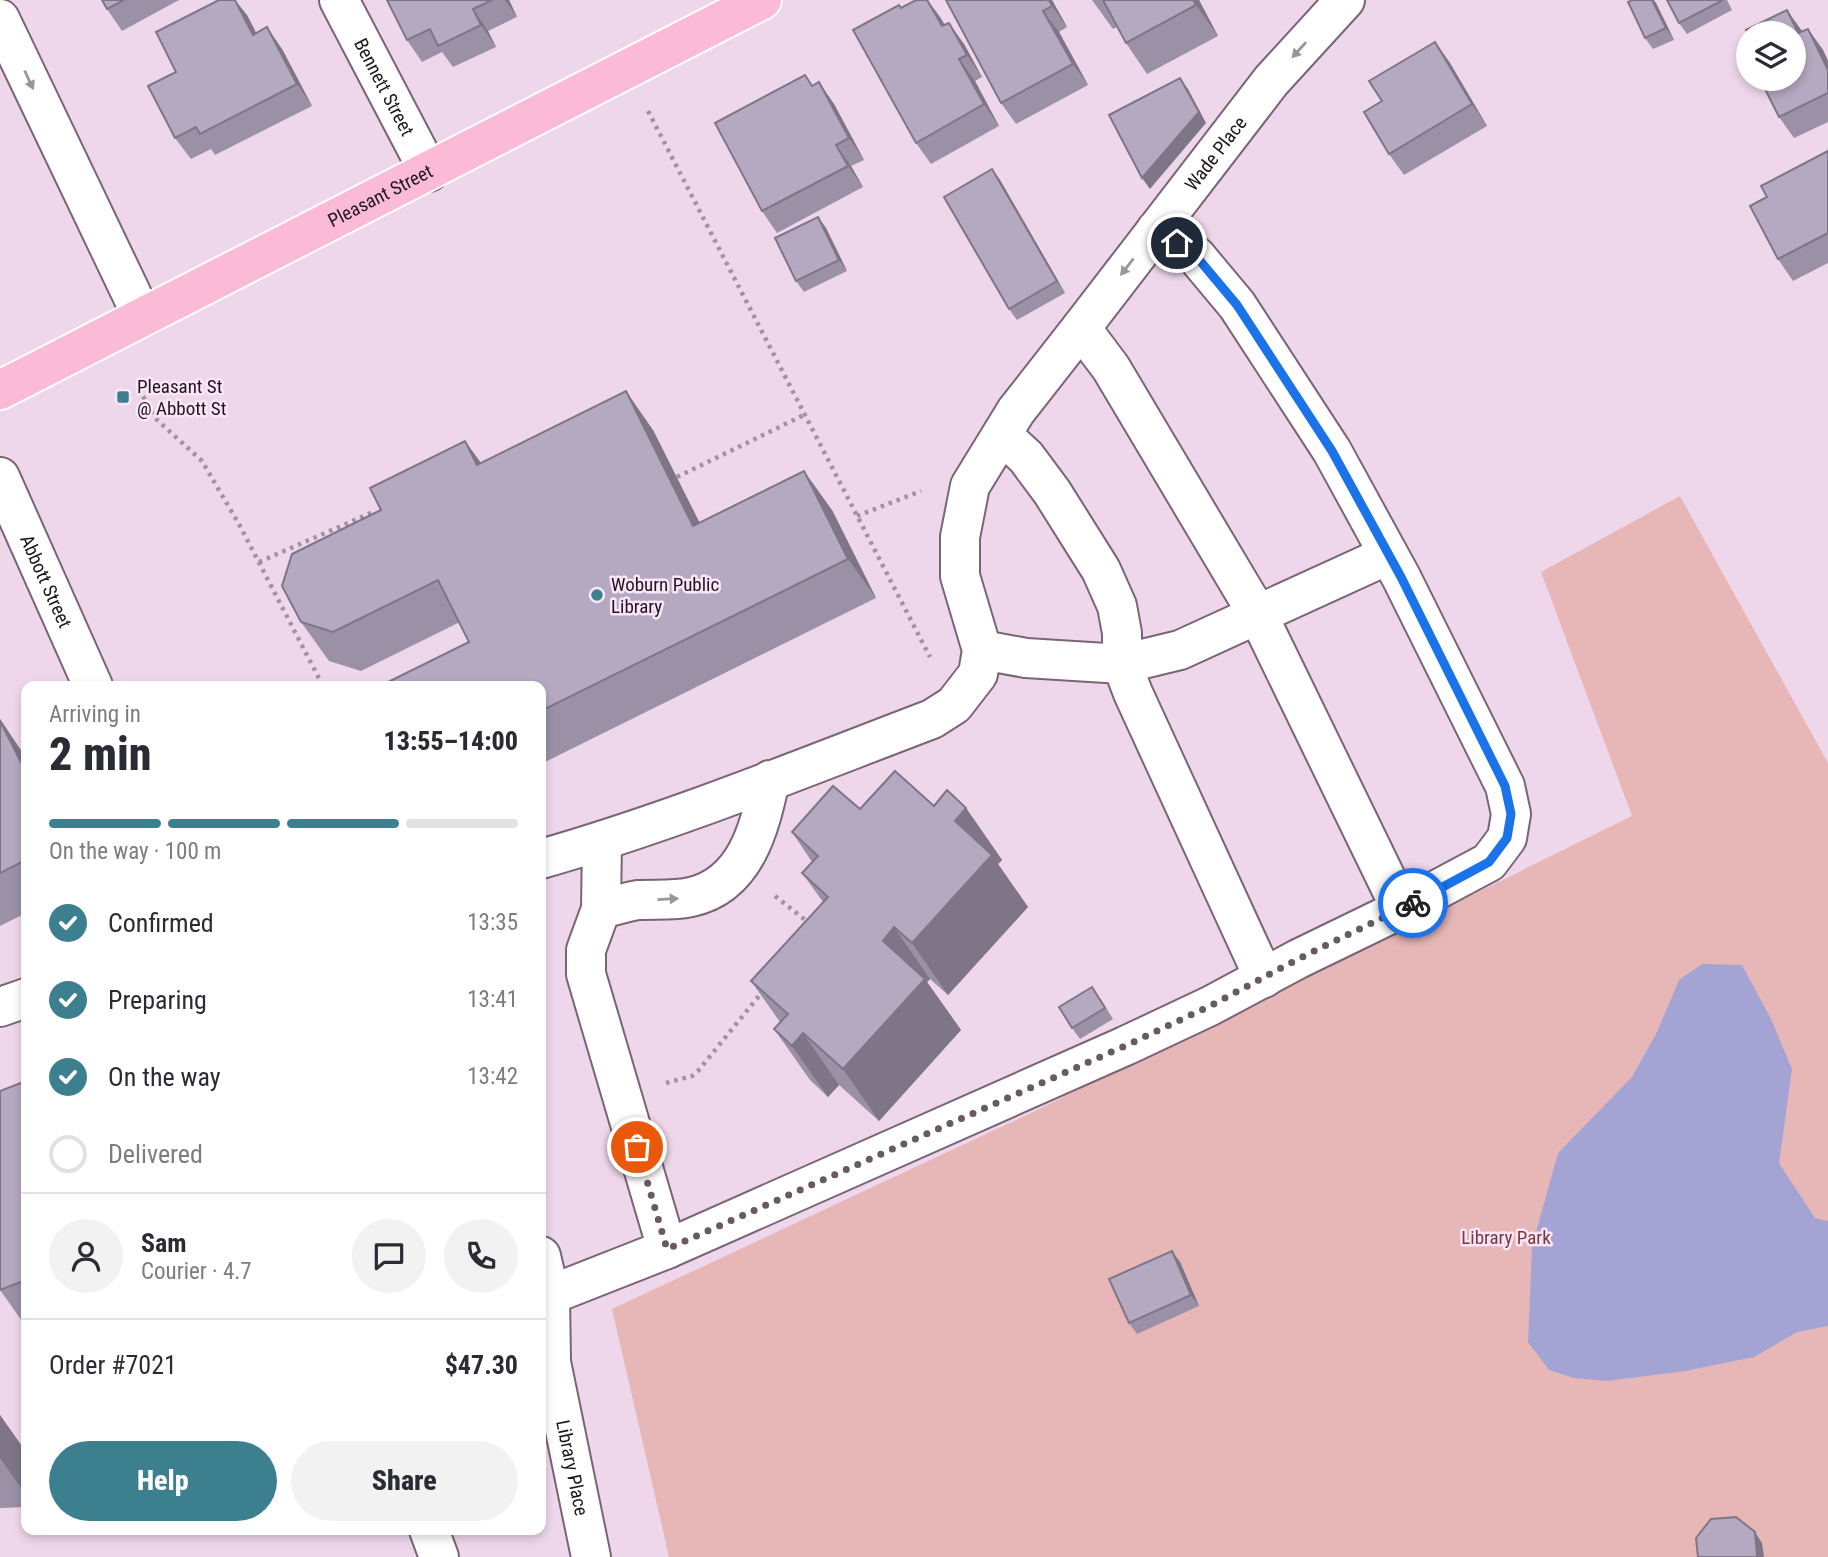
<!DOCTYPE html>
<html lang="en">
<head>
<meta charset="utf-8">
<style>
  :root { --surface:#fff; --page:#f2f2f3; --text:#2b2b33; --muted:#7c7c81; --line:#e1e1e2; --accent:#3c808f }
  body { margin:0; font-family:"Roboto Condensed",sans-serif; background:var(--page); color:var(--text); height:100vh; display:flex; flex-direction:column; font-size:26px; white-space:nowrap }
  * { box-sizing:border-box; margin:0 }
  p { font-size:23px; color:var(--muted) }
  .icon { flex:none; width:38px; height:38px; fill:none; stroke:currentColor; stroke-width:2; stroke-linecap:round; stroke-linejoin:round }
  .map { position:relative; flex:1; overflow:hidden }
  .drawer { position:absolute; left:21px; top:681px; width:525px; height:854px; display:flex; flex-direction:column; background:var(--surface); border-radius:14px; box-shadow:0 4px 10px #0003 }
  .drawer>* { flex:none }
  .controls { position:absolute; left:1736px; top:21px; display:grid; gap:14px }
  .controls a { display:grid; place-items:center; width:70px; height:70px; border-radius:50%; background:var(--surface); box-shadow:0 4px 10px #0003; font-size:35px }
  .pin { position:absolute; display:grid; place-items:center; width:60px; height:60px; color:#fff; margin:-30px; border:4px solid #fff; border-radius:50%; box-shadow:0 2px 7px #0007 }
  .courier { position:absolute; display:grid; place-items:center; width:70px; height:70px; margin:-35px; border:5px solid #1a73e8; border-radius:50%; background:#fff; color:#222; box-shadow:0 2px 9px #0007 }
  .head em { font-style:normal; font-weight:800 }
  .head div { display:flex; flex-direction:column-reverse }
  .head { display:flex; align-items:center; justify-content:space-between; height:119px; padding:0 28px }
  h1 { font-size:46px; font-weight:800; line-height:52px }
  .bar { display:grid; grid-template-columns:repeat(4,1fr); gap:10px 7px; align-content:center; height:84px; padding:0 28px }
  .bar i { height:9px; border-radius:5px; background:var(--line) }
  .bar .current { background:var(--accent) }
  .bar p { grid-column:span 4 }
  .line { display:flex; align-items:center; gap:18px; padding:0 28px; border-top:2px solid var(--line) }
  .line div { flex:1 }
  .round { display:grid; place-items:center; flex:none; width:74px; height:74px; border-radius:37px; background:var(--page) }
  ol { padding:0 28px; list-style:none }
  li { display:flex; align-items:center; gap:21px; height:77px }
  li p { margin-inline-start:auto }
  li .icon { padding:7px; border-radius:50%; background:var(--accent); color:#fff; stroke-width:4 }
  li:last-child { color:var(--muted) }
  li i { width:38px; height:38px; border:4px solid var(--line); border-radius:50% }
  .button { display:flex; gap:14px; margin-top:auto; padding:14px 28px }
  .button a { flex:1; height:80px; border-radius:42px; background:var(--accent); color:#fff; font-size:28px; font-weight:800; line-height:80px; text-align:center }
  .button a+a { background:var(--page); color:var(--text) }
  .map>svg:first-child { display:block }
  .green { fill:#e7b7b7 }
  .water { fill:#a3a4d4 }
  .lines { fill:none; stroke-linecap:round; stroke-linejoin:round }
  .minor-casing { stroke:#796576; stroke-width:42 }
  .major-casing { stroke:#fff; stroke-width:42 }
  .path { stroke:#a391a0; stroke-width:4.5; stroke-dasharray:3.5 5; stroke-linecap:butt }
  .minor { stroke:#fff; stroke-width:38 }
  .major { stroke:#fbbbd6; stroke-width:38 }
  .wall { fill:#9b91a6 }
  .shaded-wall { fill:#7e7687 }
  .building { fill:#b4a9c1; stroke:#7e7687; stroke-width:2 }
  .oneway { fill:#9a9699 }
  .done { stroke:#675a64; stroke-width:7; stroke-dasharray:0 12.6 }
  .route { stroke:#1a73e8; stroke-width:9 }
  .poi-dot { fill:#3c808f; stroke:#fce5f8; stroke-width:2.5 }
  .labels { text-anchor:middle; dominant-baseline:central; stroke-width:5; stroke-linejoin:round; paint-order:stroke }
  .street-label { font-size:19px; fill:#1e161c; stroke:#fce5f8 }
  .poi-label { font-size:19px; fill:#1e161c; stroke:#fce5f8; text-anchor:start }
  .park-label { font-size:19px; fill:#7e373b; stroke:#fce5f8 }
</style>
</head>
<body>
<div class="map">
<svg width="1828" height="1557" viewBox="0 0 1828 1557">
  <rect width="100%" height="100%" fill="#efd7eb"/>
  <polygon class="green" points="1680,496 1828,763 1828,1557 669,1557 612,1309 1031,1113 1632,816 1541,572"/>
  <polygon class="water" points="1702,964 1742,965 1771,1019 1792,1069 1779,1163 1815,1218 1828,1221 1828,1326 1797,1332 1754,1357 1685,1371 1607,1381 1574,1378 1549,1370 1528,1342 1532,1247 1558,1153 1632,1077 1657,1032 1679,980"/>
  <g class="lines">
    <defs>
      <g id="minor">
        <path id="s1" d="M339 0 429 172"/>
        <polyline points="0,19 142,316"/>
        <polyline points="1081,328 1111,368 1258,615 1401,909"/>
        <polyline points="1002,435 1026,457 1052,492 1101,570 1117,606 1122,633 1122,664 1133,693 1264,978"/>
        <path id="s2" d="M0 477 93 686"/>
        <polyline points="982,650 1026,658 1122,664 1180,650 1388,555"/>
        <path id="s3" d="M541 859C674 821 803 768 932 719L954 705 978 674 982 650 960 576V537L970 486 1016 411 1081 328 1271 81 1345 0"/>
        <path d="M601 909C613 906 626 902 638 900 655 899 674 901 691 897 746 885 760 827 770 780"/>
        <polyline points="0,1007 26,998"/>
        <polyline points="667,1249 1125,1046 1210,1006 1298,959 1401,909 1489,862 1507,838 1511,814 1505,786 1401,577 1332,451 1237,305 1196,256 1156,230"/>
        <path id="s4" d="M541 1256 550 1295 551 1362 591 1557"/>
        <polyline points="550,1295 667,1249 586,974 586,950 601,909 602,841"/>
        <polyline points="429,1530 439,1557"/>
      </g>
      <g id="major">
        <path id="s5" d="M0 390 762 0"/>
      </g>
    </defs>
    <use href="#minor" class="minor-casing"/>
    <use href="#major" class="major-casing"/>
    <g class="path">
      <polyline points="648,111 930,657"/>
      <polyline points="139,389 155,418 202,461 240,526 323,686"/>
      <polyline points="677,477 804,415"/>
      <polyline points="857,516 921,491"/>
      <polyline points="259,562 373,512"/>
      <polyline points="775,896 809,923"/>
      <polyline points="666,1083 692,1076 698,1071 763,991"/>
    </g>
    <use href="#minor" class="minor"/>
    <use href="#major" class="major"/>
  </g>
  <g class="wall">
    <polygon points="102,0 179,0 122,31 107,9"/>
    <polygon points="387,0 509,0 517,17 488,31 496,47 453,67 442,52 422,62 407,40"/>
    <polygon points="916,0 928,0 945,25 964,44 982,77 975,81 999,126 931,164 916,143 901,8"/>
    <polygon points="946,0 1052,0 1067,27 1059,32 1088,85 1016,124 1001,103"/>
    <polygon points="1092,0 1199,0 1218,36 1147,74 1126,43 1117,27 1113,29"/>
    <polygon points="1667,0 1727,0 1732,10 1687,34 1679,23"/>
    <polygon points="1656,3 1674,40 1653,49 1645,38"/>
    <polygon points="247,15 256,33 282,49 312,106 215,155 211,149 191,159 175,138 176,72"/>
    <polygon points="1808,29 1823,50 1828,61 1828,122 1794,138 1779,117 1802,31"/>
    <polygon points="1435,42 1450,63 1487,126 1404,175 1389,154 1382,101"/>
    <polygon points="805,75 813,86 834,104 864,160 851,166 863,187 777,233 762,211"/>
    <polygon points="1828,151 1828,263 1793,281 1778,259 1767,197"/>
    <polygon points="992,169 1000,180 1065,293 1017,320 1009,309"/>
    <polygon points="818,217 826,228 847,271 804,292 796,281"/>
    <polygon points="653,430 699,523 832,510 876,598 541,764 541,686 469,642 460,622 361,671 329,661 301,622 381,510 465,441 481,463"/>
    <polygon points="0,719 26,758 26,913 0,926"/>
    <polygon points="934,806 966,808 1002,860 998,864 1028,907 948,995 930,979 927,982 961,1030 879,1121 839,1085 828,1097 810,1080 774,1029 780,1022 751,981 823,902 802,873 812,862 792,832 860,809"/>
    <polygon points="1100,998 1113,1019 1080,1039 1072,1028"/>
    <polygon points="26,1081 26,1319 22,1321 0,1290"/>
    <polygon points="1180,1262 1199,1306 1137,1334 1129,1323"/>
    <polygon points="0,1415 26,1452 26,1507 0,1508"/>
  </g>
  <g class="shaded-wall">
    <polygon points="235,0 247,15 268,56 253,35"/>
    <polygon points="505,0 509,0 517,17"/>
    <polygon points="927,0 940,17 958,48 942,26"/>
    <polygon points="1049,0 1052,0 1067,27 1052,6"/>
    <polygon points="1193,0 1199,0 1218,36 1196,5"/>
    <polygon points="1652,0 1654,0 1656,3 1674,40 1666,28"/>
    <polygon points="473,9 488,31 496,47 481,25"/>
    <polygon points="1787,10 1802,31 1798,33"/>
    <polygon points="1043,11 1059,32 1088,85 1073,64"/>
    <polygon points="949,23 964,44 982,77 967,55"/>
    <polygon points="267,27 282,49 312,106 297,84"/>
    <polygon points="1808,29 1823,50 1828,61 1828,70"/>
    <polygon points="1435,42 1450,63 1487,126 1472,104"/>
    <polygon points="959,59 975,81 999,126 984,104"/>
    <polygon points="1180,78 1188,89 1206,123 1150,189 1142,178"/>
    <polygon points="819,82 834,104 864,160 849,138"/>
    <polygon points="836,145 851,166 863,187 848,166"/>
    <polygon points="992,169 1000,180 1065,293 1057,281"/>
    <polygon points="818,217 826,228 847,271 839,260"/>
    <polygon points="626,391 653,430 721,565 693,526"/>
    <polygon points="465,441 493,480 477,465"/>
    <polygon points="804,471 832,510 876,598 848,559"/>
    <polygon points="0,719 26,758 26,772 0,721"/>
    <polygon points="966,808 1002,860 998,864 1028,907 948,995 912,943 955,821"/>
    <polygon points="894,927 930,979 927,982 961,1030 879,1121 843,1069 883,941"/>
    <polygon points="803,1033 839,1085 828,1097 792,1046"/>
    <polygon points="1172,1251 1180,1262 1199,1306 1191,1295"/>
    <polygon points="0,1415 26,1452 26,1495 0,1458"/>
    <polygon points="1755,1532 1762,1543 1764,1557 1756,1557"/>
  </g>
  <g class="building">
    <polygon points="102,0 124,0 107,9"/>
    <polygon points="219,0 235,0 253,35 267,27 297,84 200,134 196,127 175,138 148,86 176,72 156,32"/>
    <polygon points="387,0 492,0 473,9 481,25 438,46 430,29 407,40"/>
    <polygon points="916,0 927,0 942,26 949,23 967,55 959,59 984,104 916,143 853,30 899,5 901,8"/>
    <polygon points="946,0 1049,0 1052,6 1043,11 1073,64 1001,103"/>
    <polygon points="1103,0 1193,0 1196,5 1126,43"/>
    <polygon points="1632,0 1652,0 1666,28 1645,38 1628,2"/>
    <polygon points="1667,0 1723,0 1679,23"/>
    <polygon points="1787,10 1798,33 1808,29 1828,70 1828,93 1779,117 1760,79 1794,79 1794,33 1748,34 1746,30"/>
    <polygon points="1435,42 1472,104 1389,154 1364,112 1382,101 1369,81"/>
    <polygon points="805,75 812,86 819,82 849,138 836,145 848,166 762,211 715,123"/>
    <polygon points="1180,78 1199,112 1142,178 1109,115"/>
    <polygon points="1828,151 1828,233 1778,259 1750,206 1767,197 1761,186"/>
    <polygon points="992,169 1057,281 1009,309 944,197"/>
    <polygon points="818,217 839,260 796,281 775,238"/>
    <polygon points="626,391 693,526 804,471 848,559 541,711 541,686 380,686 469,642 438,580 333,632 301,622 282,586 292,554 381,510 370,488 465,441 477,465"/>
    <polygon points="0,721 26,772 26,860 0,873"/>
    <polygon points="895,771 934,806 947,790 966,808 955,821 992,855 912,943 894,927 883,941 925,979 843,1069 803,1033 792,1046 774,1029 788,1014 751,981 828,897 802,873 818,856 792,832 833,786 860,809"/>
    <polygon points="1092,987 1105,1008 1072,1028 1059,1007"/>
    <polygon points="26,1081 26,1280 0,1290 0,1091"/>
    <polygon points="1172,1251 1191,1295 1129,1323 1109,1279"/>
    <polygon points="1736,1517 1755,1532 1757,1555 1756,1557 1698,1557 1696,1538 1711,1519"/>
  </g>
  <defs><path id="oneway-solid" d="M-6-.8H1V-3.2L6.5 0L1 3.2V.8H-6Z" transform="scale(1.75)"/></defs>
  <g class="oneway">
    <use href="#oneway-solid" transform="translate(1299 50) rotate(132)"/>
    <use href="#oneway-solid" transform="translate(29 80) rotate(65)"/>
    <use href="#oneway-solid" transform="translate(1127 267) rotate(128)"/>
    <use href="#oneway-solid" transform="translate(668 899) rotate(-3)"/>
  </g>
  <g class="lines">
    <polyline class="done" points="637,1147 667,1249 1125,1046 1210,1006 1298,959 1413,903"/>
    <polyline class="route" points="1177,243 1196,256 1237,305 1332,451 1401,577 1505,786 1511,814 1507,838 1489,862 1413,903"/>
  </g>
  <g class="poi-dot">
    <rect x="116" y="390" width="14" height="14" rx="3.5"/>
    <circle cx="597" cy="595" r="7"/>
  </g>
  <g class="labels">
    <g class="street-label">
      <text stroke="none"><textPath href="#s1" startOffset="98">Bennett Street</textPath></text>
      <text stroke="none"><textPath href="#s3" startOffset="1087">Wade Place</textPath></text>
      <text stroke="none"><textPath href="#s5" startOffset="427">Pleasant Street</textPath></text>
      <text stroke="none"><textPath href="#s2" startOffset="114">Abbott Street</textPath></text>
      <text stroke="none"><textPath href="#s4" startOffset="215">Library Place</textPath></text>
    </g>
    <g class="poi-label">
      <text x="137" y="386">Pleasant St<tspan x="137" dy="22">@ Abbott St</tspan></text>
      <text x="611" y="584">Woburn Public<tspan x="611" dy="22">Library</tspan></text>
    </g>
    <g class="park-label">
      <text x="1506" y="1237">Library Park</text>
    </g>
  </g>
</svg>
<div class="controls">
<a><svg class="icon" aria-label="layers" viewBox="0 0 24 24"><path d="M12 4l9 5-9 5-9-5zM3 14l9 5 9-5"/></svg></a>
</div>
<div class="pin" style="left:637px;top:1147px;background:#ea580c"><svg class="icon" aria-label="bag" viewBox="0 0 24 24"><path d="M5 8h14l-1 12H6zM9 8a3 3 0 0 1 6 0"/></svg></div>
<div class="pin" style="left:1177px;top:243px;background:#1f2937"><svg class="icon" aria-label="home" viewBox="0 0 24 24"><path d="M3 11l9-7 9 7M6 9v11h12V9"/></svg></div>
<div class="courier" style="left:1413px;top:903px"><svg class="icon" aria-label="bike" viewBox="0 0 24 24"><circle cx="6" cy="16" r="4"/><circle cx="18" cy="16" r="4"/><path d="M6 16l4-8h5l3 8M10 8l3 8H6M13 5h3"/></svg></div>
<section class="drawer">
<div class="head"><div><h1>2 min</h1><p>Arriving in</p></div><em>13:55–14:00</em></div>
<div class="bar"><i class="current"></i><i class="current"></i><i class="current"></i><i></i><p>On the way · 100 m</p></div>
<ol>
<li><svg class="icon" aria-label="check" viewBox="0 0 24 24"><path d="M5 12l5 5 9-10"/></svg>Confirmed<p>13:35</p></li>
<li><svg class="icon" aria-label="check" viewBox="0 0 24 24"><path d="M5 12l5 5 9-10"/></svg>Preparing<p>13:41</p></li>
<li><svg class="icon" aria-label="check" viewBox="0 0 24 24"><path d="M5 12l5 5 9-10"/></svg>On the way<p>13:42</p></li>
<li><i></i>Delivered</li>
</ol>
<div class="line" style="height:126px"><a class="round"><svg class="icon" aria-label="person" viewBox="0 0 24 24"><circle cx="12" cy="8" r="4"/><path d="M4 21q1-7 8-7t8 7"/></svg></a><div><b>Sam</b><p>Courier · 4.7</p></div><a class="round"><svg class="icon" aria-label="chat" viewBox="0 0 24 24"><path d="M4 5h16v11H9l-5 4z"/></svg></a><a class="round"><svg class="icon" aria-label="phone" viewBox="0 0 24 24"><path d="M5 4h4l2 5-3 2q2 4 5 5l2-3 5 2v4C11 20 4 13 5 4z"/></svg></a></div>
<div class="line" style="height:91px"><div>Order #7021</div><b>$47.30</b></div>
<div class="button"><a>Help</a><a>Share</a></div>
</section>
</div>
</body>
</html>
